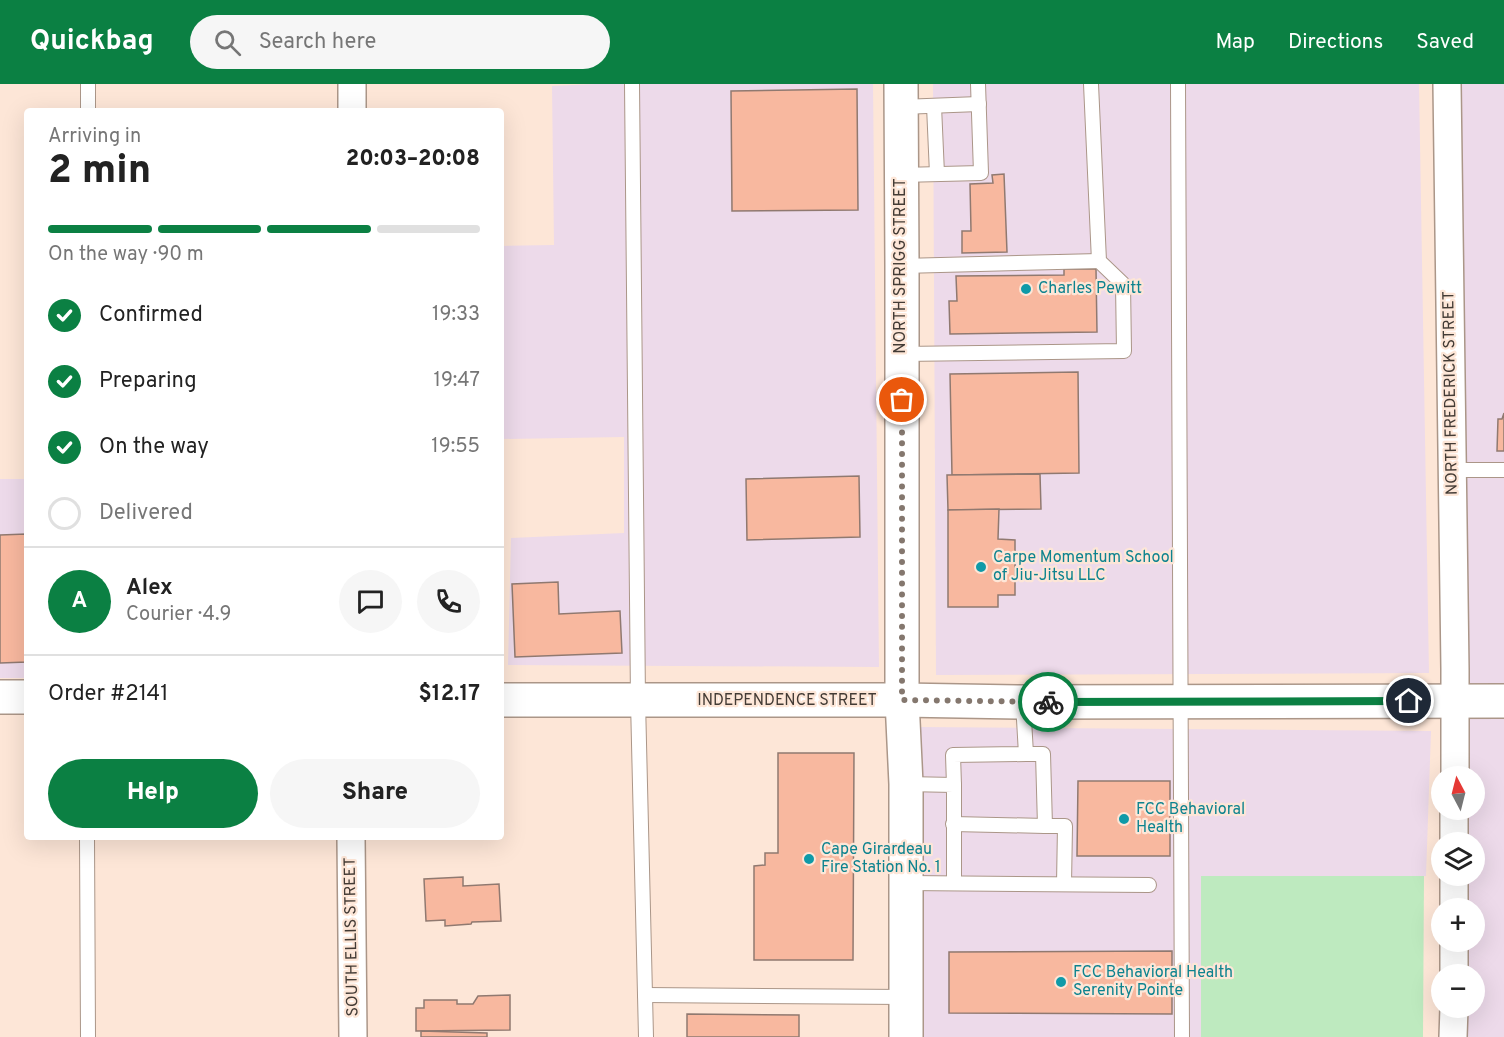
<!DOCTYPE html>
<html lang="en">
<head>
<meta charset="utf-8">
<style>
  :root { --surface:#fff; --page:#f6f6f6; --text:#222; --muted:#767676; --line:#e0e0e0; --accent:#0b8043 }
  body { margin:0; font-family:Overpass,sans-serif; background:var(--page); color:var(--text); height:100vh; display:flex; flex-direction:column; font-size:22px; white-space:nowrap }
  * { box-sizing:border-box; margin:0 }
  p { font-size:20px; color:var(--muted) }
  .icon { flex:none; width:33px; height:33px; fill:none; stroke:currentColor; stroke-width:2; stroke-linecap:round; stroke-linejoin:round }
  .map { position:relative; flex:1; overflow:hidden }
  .details { position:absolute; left:24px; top:24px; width:480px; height:732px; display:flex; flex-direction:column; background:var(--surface); border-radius:6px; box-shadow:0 6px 24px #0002 }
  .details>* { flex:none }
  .needle { width:39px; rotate:353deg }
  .tools { position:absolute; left:1431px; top:682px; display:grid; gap:12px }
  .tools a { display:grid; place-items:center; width:54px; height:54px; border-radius:50%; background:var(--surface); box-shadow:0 6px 24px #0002; font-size:30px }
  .pin { position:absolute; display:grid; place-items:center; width:51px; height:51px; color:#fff; margin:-26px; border:3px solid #fff; border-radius:50%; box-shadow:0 2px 6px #0007 }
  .courier { position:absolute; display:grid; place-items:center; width:60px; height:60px; margin:-30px; border:4px solid #0b8043; border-radius:50%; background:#fff; color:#222; box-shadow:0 2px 8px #0007 }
  .headline em { font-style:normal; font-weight:800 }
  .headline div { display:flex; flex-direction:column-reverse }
  .headline { display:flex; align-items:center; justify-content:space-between; height:102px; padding:0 24px }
  h1 { font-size:39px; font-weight:800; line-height:45px }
  .bar { display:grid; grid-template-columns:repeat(4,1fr); gap:9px 6px; align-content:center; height:72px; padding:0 24px }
  .bar i { height:8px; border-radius:4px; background:var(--line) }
  .bar .current { background:var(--accent) }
  .bar p { grid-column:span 4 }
  .line { display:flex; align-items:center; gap:15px; padding:0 24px; border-top:2px solid var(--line) }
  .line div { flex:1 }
  .round { display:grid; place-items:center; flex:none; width:63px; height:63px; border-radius:32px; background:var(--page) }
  ol { padding:0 24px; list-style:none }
  li { display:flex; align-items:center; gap:18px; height:66px }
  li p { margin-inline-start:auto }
  li .icon { padding:6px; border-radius:50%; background:var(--accent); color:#fff; stroke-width:4 }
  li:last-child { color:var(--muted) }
  li i { width:33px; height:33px; border:3px solid var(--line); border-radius:50% }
  .cta { display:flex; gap:12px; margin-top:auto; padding:12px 24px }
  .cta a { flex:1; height:69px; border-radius:36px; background:var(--accent); color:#fff; font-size:24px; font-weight:800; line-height:69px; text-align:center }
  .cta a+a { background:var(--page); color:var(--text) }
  header { display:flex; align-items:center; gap:36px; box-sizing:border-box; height:84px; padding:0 30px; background:var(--accent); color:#fff }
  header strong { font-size:28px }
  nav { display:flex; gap:33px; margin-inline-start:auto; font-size:21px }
  .search { width:420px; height:54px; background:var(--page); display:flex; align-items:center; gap:15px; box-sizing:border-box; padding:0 21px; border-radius:33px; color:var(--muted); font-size:22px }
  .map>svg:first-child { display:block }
  .commercial { fill:#eddaea }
  .green { fill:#beeabf }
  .building { fill:#f8b89f; stroke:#907970; stroke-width:1.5 }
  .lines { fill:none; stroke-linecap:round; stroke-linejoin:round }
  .lane-casing { stroke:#ab9688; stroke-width:16 }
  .street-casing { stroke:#ab9688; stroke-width:30 }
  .secondary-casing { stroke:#ab9688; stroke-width:36 }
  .lane { stroke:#fff; stroke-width:14 }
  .street { stroke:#fff; stroke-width:27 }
  .secondary { stroke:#fff; stroke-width:33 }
  .done { stroke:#84776e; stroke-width:6; stroke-dasharray:0 10.8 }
  .route { stroke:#0b8043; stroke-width:8 }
  .culture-dot { fill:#0f9aa8; stroke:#fde6d7; stroke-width:2 }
  .labels { text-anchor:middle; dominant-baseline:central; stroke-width:4.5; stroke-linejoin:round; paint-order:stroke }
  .street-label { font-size:16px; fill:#433b35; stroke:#fde6d7 }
  .culture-label { font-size:16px; fill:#0d838f; stroke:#fde6d7; text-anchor:start }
</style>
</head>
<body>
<header>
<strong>Quickbag</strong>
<div class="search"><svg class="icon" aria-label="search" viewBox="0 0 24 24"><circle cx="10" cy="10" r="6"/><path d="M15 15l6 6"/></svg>Search here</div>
<nav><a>Map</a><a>Directions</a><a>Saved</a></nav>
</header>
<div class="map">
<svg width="1504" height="953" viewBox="0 0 1504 953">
  <rect width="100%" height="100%" fill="#fde6d7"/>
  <g class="commercial">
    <polygon points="595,0 873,0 879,583 508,581 511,454 624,449 624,353 501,355 501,162 554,161 552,2"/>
    <polygon points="933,0 1419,0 1429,589 936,591"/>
    <polygon points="1452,0 1504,0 1504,613 1459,613"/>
    <rect x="0" y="395" width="27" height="199"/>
    <polygon points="1459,622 1504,622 1504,953 1468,953 1467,924 1474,924 1474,891 1466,891 1465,858 1474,858 1474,825 1464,825 1463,792 1474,792 1474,759 1463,759 1462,726 1474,726 1474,693 1461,693"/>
    <polygon points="917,643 1431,647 1426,792 1201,792 1201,953 917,953"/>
  </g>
  <polygon class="green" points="1201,792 1424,792 1423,953 1201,953"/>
  <g class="building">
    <polygon points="857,5 858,126 732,127 731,7"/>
    <polygon points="1004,90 1007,168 962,169 962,147 971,147 970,100 993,99 992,91"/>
    <polygon points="1064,185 1096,185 1097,248 950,250 949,217 957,217 956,192 1064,191"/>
    <polygon points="1078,288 1079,389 952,391 950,290"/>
    <polygon points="1504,329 1504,367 1497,367 1498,335 1502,335"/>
    <polygon points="1040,390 1041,425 948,426 947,391"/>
    <polygon points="859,392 860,453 747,456 746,395"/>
    <polygon points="999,425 998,455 1015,456 1015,511 998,511 998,523 948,523 948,426"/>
    <polygon points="26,450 27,578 0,579 0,451"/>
    <polygon points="558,498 559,530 620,527 622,569 515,573 512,500"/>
    <polygon points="778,669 854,669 853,876 754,876 754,782 765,781 765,769 778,769"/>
    <polygon points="1078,697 1170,697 1170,772 1077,772"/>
    <polygon points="463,793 463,802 499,800 501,837 472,838 471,840 445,842 445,836 426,837 424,795"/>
    <polygon points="1172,867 1172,930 949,929 949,868"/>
    <polygon points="510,911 510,946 416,947 416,924 424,924 424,916 457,916 457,920 473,920 478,912"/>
    <polygon points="687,930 799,931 799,953 687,953"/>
    <polygon points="421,947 487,949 487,953 421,953"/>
  </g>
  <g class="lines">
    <defs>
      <g id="lane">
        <polyline points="632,0 638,617 646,953"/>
        <polyline points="1178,0 1182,953"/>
        <polyline points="934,22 937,90"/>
        <polyline points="901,23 979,20"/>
        <polyline points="88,27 88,0"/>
        <polyline points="901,91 981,89 978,0"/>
        <polyline points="902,182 1099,177"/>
        <polyline points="902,270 1124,267 1123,200 1099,177 1091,0"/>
        <polyline points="1452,386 1504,386"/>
        <polyline points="1026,670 1043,670 1045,742 1065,742 1064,800"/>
        <polyline points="906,700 954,701 954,799"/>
        <polyline points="954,701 953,671 1026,670 1023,618"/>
        <polyline points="953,740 1045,742"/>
        <polyline points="87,753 88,953"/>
        <polyline points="907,799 1149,801"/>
        <polyline points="645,911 906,913"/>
      </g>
      <g id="street">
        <polyline points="1447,0 1455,585 1455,693"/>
        <polyline points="352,27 352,0"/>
        <polyline points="351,753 353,953"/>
        <polyline points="1454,759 1454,726"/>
        <polyline points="1454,825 1454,792"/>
        <polyline points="1454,891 1454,858"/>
        <polyline points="1453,953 1454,924"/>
      </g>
      <g id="secondary">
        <polyline points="901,0 902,182 902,616 906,700 906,953"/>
        <polyline points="0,613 27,613"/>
        <polyline points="501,616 902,616 1023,618 1504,617"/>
      </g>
    </defs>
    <use href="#lane" class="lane-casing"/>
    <use href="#street" class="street-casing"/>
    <use href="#secondary" class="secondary-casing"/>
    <use href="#lane" class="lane"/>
    <use href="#street" class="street"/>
    <use href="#secondary" class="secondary"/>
  </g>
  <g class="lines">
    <polyline class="done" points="902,316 902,616 1048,618"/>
    <polyline class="route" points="1048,618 1409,617"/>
  </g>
  <g class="culture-dot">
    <circle cx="1026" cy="205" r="6"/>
    <circle cx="981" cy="483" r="6"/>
    <circle cx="1124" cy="735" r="6"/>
    <circle cx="809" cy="775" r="6"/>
    <circle cx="1061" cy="898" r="6"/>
  </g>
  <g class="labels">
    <g class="street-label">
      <text transform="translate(901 182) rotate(-90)">NORTH SPRIGG STREET</text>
      <text transform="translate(1451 309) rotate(-91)">NORTH FREDERICK STREET</text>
      <text x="787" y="617">INDEPENDENCE STREET</text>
      <text transform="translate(352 853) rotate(-91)">SOUTH ELLIS STREET</text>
    </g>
    <g class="culture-label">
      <text x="1038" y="205">Charles Pewitt</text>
      <text x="993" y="474">Carpe Momentum School<tspan x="993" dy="18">of Jiu-Jitsu LLC</tspan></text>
      <text x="1136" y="726">FCC Behavioral<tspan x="1136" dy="18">Health</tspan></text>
      <text x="821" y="766">Cape Girardeau<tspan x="821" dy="18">Fire Station No. 1</tspan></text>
      <text x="1073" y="889">FCC Behavioral Health<tspan x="1073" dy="18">Serenity Pointe</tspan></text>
    </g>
  </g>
</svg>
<div class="tools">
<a><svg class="needle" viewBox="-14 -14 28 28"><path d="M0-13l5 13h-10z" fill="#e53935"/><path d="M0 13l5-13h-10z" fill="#767676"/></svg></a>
<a><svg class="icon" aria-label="layers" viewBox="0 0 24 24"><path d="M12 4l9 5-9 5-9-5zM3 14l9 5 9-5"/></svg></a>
<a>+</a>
<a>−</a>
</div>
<div class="pin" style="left:902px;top:316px;background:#ea580c"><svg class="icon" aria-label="bag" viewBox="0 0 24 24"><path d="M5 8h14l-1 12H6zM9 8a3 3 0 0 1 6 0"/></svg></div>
<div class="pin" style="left:1409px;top:617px;background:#1f2937"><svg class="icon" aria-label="home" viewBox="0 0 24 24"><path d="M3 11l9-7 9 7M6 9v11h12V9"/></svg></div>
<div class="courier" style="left:1048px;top:618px"><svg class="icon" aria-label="bike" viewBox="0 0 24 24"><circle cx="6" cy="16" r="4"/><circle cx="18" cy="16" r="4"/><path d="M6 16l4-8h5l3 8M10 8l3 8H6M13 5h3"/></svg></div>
<section class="details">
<div class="headline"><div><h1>2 min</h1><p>Arriving in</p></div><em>20:03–20:08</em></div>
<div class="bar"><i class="current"></i><i class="current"></i><i class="current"></i><i></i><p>On the way · 90 m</p></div>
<ol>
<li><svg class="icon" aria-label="check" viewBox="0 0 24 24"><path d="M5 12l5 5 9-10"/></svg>Confirmed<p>19:33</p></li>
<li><svg class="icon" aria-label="check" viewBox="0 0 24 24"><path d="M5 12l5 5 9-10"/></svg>Preparing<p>19:47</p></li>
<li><svg class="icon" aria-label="check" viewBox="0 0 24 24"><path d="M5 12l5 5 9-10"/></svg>On the way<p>19:55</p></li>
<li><i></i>Delivered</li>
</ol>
<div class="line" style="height:108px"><b class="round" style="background:var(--accent);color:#fff">A</b><div><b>Alex</b><p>Courier · 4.9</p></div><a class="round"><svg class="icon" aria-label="chat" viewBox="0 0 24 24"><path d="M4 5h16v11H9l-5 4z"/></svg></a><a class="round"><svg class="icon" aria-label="phone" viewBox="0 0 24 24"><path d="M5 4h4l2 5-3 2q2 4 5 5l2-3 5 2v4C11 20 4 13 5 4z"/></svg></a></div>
<div class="line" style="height:78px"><div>Order #2141</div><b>$12.17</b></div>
<div class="cta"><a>Help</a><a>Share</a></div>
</section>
</div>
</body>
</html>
